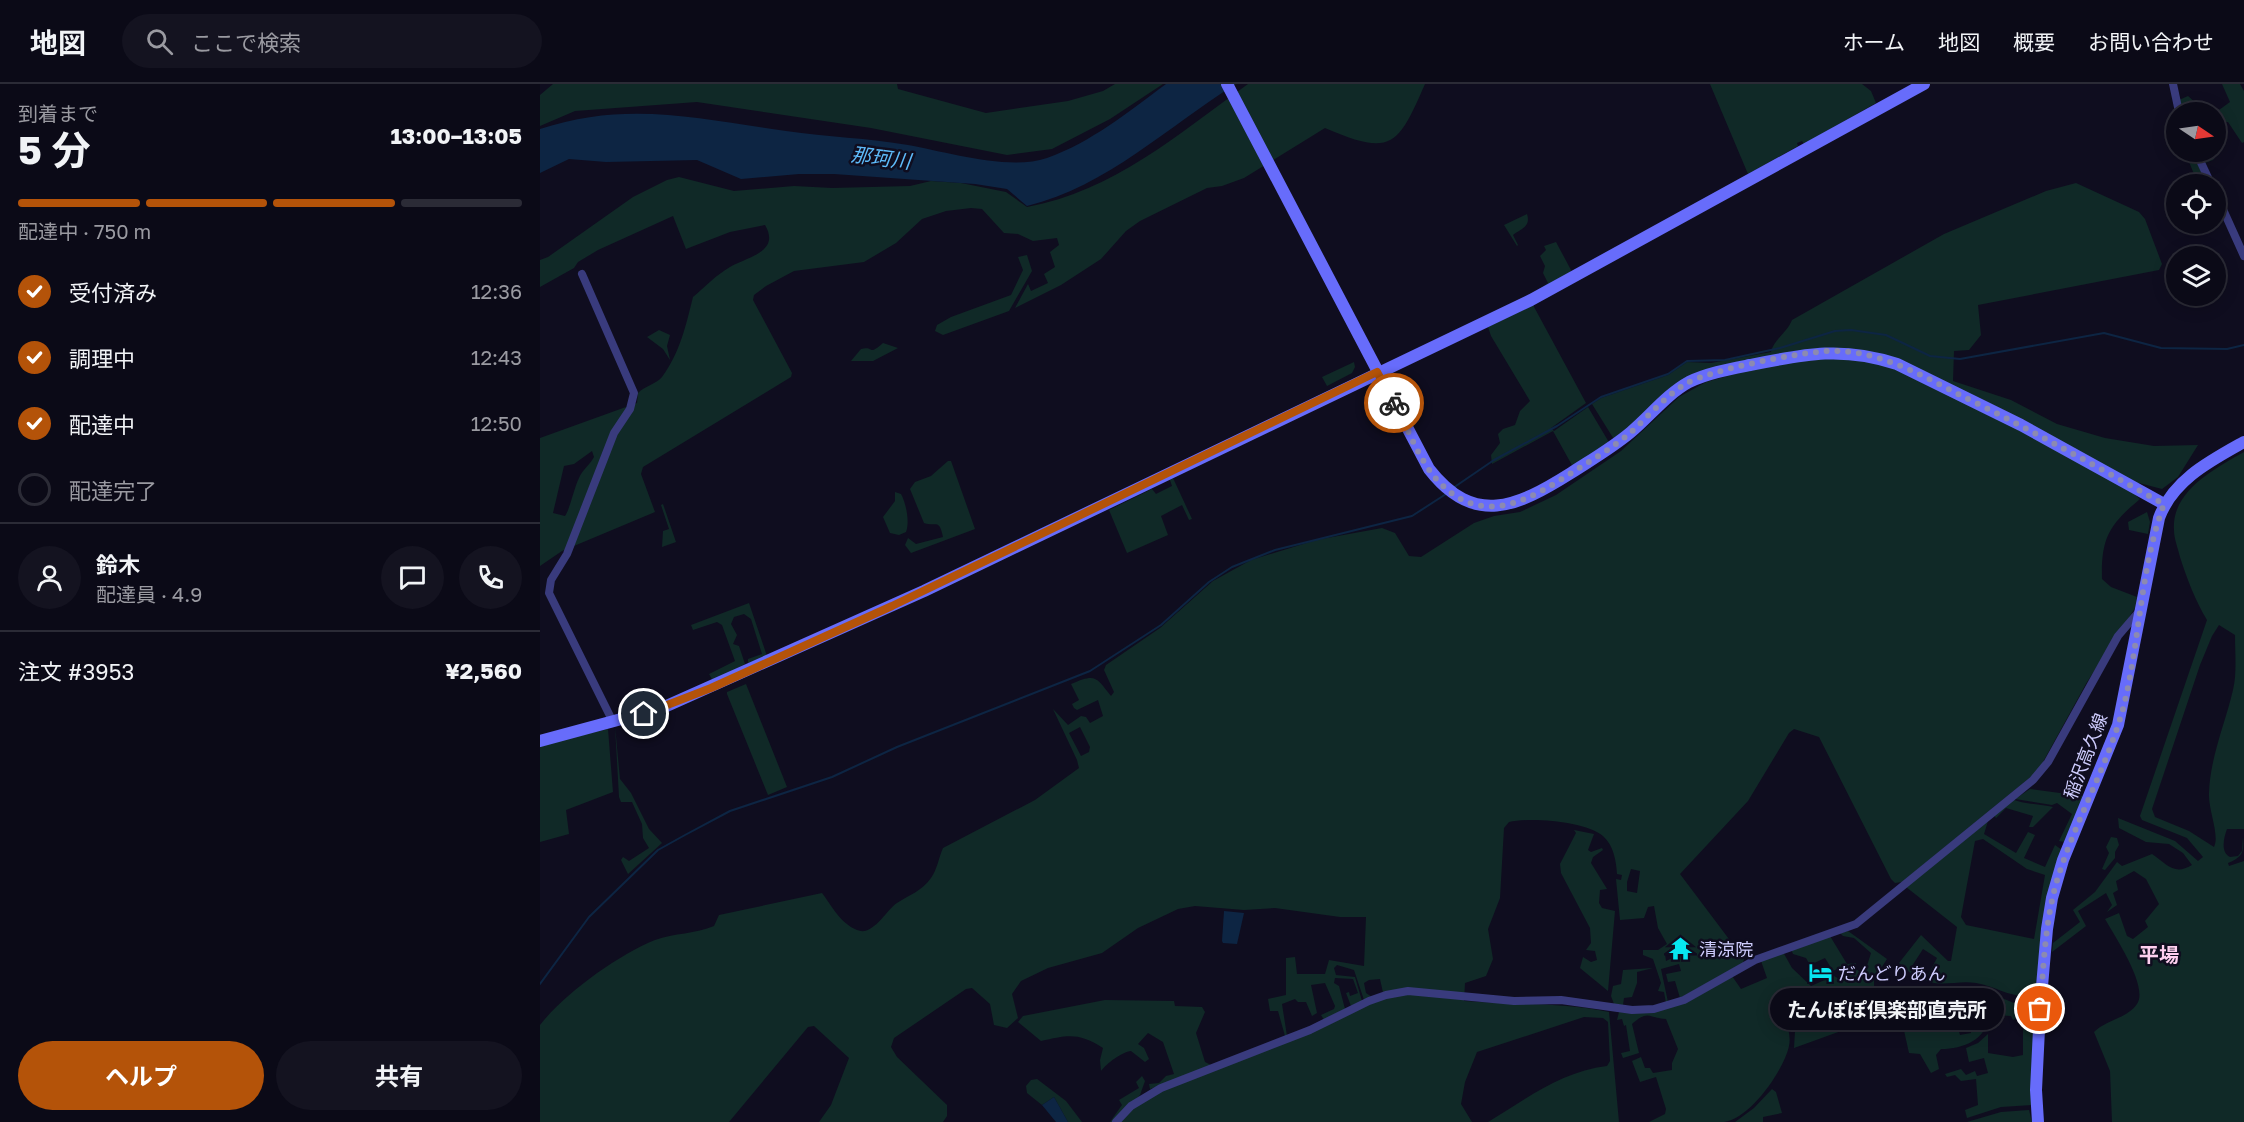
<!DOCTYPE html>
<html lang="ja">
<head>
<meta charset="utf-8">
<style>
  :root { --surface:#0b0a17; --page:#141320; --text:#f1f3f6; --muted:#9a9aa1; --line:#2b2b36; --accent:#b45309 }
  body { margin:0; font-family:"Golos Text","Noto Sans JP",sans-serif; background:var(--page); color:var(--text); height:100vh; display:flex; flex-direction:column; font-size:22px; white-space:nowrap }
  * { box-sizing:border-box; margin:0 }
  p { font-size:20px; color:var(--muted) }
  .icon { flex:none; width:33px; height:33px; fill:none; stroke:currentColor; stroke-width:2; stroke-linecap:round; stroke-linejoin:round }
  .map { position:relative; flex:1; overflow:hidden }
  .details { display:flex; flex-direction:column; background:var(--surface); width:540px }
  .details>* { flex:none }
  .needle { width:39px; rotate:103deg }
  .tools { position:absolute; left:1626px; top:18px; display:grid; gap:12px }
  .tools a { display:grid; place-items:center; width:60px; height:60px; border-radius:50%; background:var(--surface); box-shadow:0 3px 15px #0003,0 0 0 2px var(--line); font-size:30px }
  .pin { position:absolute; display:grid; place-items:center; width:51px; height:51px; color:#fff; margin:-26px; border:3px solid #fff; border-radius:50%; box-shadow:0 2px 6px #0007 }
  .courier { position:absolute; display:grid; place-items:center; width:60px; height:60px; margin:-30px; border:4px solid #b45309; border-radius:50%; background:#fff; color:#222; box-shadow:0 2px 8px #0007 }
  .bubble { position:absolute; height:42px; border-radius:21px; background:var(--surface); box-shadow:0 3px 15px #0003,0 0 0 2px var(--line); font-size:20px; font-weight:700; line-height:42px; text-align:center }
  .headline em { font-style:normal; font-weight:700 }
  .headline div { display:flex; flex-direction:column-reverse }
  .headline { display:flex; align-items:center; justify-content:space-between; height:102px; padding:0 18px }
  h1 { font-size:39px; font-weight:700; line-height:45px }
  .bar { display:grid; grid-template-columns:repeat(4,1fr); gap:9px 6px; align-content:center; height:72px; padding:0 18px }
  .bar i { height:8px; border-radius:4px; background:var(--line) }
  .bar .on { background:var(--accent) }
  .bar p { grid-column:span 4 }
  .line { display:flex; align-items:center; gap:15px; padding:0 18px; border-top:2px solid var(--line) }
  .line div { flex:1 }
  .round { display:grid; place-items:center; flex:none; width:63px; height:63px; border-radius:32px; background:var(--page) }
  ol { padding:0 18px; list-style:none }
  li { display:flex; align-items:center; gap:18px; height:66px }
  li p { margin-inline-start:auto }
  li .icon { padding:6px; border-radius:50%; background:var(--accent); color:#fff; stroke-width:4 }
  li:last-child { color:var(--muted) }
  li i { width:33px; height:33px; border:3px solid var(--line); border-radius:50% }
  .action { display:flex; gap:12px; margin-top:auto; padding:12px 18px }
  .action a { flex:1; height:69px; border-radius:36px; background:var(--accent); color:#fff; font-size:24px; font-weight:700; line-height:69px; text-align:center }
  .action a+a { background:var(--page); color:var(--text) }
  header { display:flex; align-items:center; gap:36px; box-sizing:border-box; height:84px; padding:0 30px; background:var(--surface); border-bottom:2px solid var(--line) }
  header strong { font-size:28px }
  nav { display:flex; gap:33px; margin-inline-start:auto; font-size:21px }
  .search { width:420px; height:54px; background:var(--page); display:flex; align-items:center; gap:15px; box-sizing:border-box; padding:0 21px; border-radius:33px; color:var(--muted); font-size:22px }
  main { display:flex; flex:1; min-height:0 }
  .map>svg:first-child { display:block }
  .green { fill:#102927; fill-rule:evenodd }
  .water { fill:#0d2543 }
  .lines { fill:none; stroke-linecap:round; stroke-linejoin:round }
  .stream { stroke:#0d2543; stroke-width:2 }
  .street { stroke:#393b7d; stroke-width:8 }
  .secondary { stroke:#676cfb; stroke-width:12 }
  .done { stroke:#8c8ab0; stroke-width:6; stroke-dasharray:0 10.8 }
  .route { stroke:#b45309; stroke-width:8 }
  .labels { text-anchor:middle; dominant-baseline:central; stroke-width:5; stroke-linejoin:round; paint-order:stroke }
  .street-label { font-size:18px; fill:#cfcdfe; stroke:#0f0d1f }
  .poi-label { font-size:18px; fill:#cfcdfe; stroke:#0f0d1f; text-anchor:start }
  .water-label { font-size:20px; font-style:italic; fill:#5ebbfa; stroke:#0f0d1f }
  .neighbourhood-label { font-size:20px; font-weight:bold; fill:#fecfef; stroke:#0f0d1f }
</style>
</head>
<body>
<header>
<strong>地図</strong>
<div class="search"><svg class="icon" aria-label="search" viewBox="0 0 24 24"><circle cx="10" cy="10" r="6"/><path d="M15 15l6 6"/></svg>ここで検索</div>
<nav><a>ホーム</a><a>地図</a><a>概要</a><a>お問い合わせ</a></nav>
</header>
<main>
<section class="details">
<div class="headline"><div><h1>5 分</h1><p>到着まで</p></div><em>13:00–13:05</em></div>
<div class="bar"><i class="on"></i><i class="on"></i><i class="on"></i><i></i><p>配達中 · 750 m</p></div>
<ol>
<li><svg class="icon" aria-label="check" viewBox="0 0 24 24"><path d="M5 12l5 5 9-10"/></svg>受付済み<p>12:36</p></li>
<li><svg class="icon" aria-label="check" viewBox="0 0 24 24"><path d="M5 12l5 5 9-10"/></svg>調理中<p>12:43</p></li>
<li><svg class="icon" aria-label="check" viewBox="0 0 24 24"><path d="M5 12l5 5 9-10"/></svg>配達中<p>12:50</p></li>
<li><i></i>配達完了</li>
</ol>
<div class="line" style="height:108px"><a class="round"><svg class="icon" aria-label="person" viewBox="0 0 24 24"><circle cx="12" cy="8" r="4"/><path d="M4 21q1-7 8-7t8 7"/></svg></a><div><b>鈴木</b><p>配達員 · 4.9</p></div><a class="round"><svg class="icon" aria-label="chat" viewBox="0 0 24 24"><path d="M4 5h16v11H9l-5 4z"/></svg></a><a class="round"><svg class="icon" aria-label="phone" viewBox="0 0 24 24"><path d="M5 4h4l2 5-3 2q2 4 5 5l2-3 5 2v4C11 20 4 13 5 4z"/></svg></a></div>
<div class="line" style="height:78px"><div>注文 #3953</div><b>¥2,560</b></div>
<div class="action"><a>ヘルプ</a><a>共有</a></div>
</section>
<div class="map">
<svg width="1704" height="1038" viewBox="0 0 1704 1038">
  <rect width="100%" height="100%" fill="#0f0d1f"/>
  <g class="green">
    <polygon points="13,0 357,0 358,5 446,29 528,17 563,7 575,0 623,0 570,35 512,65 467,71 331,44 157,18 35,27 0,42 0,11"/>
    <path d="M708 0H885C858 62 852 73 785 44L704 94 682 102 667 104 600 137 586 147 561 175 521 201 475 224 488 200 491 207 508 199 504 190 515 183 510 168 519 161 517 154 493 157 478 150 464 149 442 125 431 124 406 127 382 135 356 159 324 178 254 187 226 202 214 211 213 216 252 289 251 293 103 383 101 390 115 428 22 467 0 482V354L97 319 98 309C105 302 116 300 122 293 140 269 146 241 153 213 165 203 176 191 190 183 207 173 241 168 225 141L190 148 146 165 133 132 58 166 38 178 34 184 0 203V176L8 173 93 113 127 96 139 93 194 107 254 102 292 104 370 102 391 97 421 99 466 108 487 123C574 107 638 50 708 0ZM52 367 54 373C50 381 42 386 39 394 34 404 30 425 25 432L13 429 24 382 34 380Z"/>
    <polygon points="1170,0 1322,0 1331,7 1336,19 1264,60 1262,57 1257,59 1258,62 1208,90"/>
    <polygon points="1682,0 1700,0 1704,7 1704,58 1702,59 1688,38 1679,38 1677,33 1679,26 1690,18"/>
    <polygon points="1648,12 1658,21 1664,21 1665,25 1660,28 1642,28 1639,16"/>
    <polygon points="1676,45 1684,61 1673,76 1665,79 1661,69 1676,68"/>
    <polygon points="1645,68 1651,68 1668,100 1658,100"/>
    <path d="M1536 99 1599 128 1605 135 1622 180 1619 186 1438 221 1441 251 1429 266 1414 267 1413 297 1471 316 1517 340 1565 354 1614 362 1658 361 1638 393 1622 405 1599 399 1592 408 1600 415C1569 441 1561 454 1562 495L1571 503 1597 513 1595 524 1547 598 1498 687 1362 798 1355 799 1351 795 1279 653 1254 645 1249 649 1208 717 1140 790 1204 875 1203 879 1140 914 1135 897 1128 898 1126 890 1141 887 1139 880 1121 885 1128 918 1126 919 1124 908 1118 907 1121 899 1113 875 1103 871V866H1118L1127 860 1118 844 1114 822 1108 823 1104 834 1080 836 1076 795 1081 796 1082 791 1077 790C1076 777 1074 762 1063 752 1046 737 990 733 969 738L964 744 960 814 948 845 953 875 946 892 925 899 924 917C973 921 1021 918 1069 928L1079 1038H948C986 1015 1022 987 1067 982L1070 977 1068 938 1063 934 1044 933 937 968 925 998 921 1020 932 1038H579L593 1023 631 998 610 1005 609 1000 619 999 626 992 634 990 623 958 608 949 598 960 604 964 609 975 605 978 591 967C582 968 567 979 561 987L560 976 563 964C539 948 527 951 501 957L478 938 483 932 565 916 634 917 635 922 662 923 665 928 656 949 665 978 675 983 844 913 840 895 829 896 824 899 826 909 832 913 824 916 814 886 797 881 794 884 796 891 815 893 822 917 811 922 806 909 809 908 810 912 818 909 813 895 795 894 794 899 799 902 805 925 784 936 781 931 794 925 795 922 785 899 771 901 777 929 772 932 766 918H758L755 915 742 920 747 952H745L738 927H730L728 915 746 911V874L755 873 757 890H785L789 876 824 882 826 833H800L735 824 704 826 655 822 638 825 598 844 562 869 508 884 481 897 472 910 478 934 467 944 454 941 450 920 432 904 426 905 354 954 351 963 357 973 407 1021V1032L403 1038H279L291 1021 309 974 274 942 268 943 189 1038H0V941C25 909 78 871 115 856 134 849 156 850 174 842L179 831 282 809C292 822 300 839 317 846 333 853 346 826 357 819 369 811 382 807 391 794 397 786 399 773 403 764L495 716 539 684 537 676 513 625 528 641 541 632 546 633 550 639 563 632 558 616 537 626 534 624 532 620 539 616 531 600C556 589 556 593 571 612L574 608 564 586 566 581 620 544 673 497 711 476 776 456 842 444 855 449 869 472 881 473 934 439 954 432 980 428 1016 411 1081 367 1139 313 1166 298 1224 282 1176 284 1075 357 1052 320 1061 314 1128 291 1147 278 1171 279 1231 268C1234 255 1247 249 1252 236L1404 150 1506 107ZM540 643 550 663 549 668 541 672 529 649ZM1091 785 1100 787 1097 809 1087 807V798ZM1144 855 1149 863 1148 866 1126 877 1125 870 1134 861Z"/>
    <path d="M987 130C991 143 982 144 973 151L978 161 977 162 964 141Z"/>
    <polygon points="1016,158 1031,186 1030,189 989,212 1008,199 1003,189 1005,182 1000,172 1006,166 1004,162"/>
    <polygon points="487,171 492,187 469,227 403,251 395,247 397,241 411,233 471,211 483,186 478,173"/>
    <polygon points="993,221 1046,319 1011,344 1014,347 1048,323 1070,360 1033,383 1013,347 952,380 951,371 960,359 958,350 963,345 975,341 980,327 990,317 951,252 948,243"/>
    <polygon points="119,246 130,251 127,262 130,276 123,265 107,253"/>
    <path d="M343 259 358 264 333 277H311L321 265C335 261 327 273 343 259Z"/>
    <polygon points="814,278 815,283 812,289 787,302 782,293"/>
    <path d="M1704 368V745H1687C1684 753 1680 768 1690 773L1698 772 1702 767 1703 753C1704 768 1703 773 1688 779L1689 782 1704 777V1038H1572L1570 987 1554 948C1566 936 1588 934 1597 920 1609 903 1574 851 1565 835L1579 829 1587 852 1593 855 1608 843 1605 837 1619 820 1606 795 1594 787 1576 797 1578 806 1573 809 1577 821 1567 828 1572 821 1566 809 1538 827 1546 842 1512 868 1513 859 1540 838 1533 826 1555 808 1577 778 1582 782 1612 770C1627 780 1634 792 1652 781L1643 769 1629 760 1606 758 1579 744 1578 734 1635 757 1658 777 1663 773 1647 754 1602 736 1600 732 1667 536C1655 516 1647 495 1640 473 1638 464 1634 455 1634 446 1631 407 1676 384 1704 368ZM1679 541 1695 551C1695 569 1697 589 1693 606 1685 640 1670 674 1669 709 1668 725 1680 752 1674 763L1649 747 1615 733 1612 725 1660 581 1672 552Z"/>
    <path d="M408 377H411L435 445 371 469 365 461 368 454 376 460 403 453C399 434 397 443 384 439L370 405 375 398 391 392Z"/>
    <polygon points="633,394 652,435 649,436 642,421 621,432 628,451 587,469 569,426 612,405 616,410 632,402 630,396"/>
    <path d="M355 408 361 410C366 419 370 438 366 448L359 451 350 449 343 433 355 417Z"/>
    <polygon points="123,420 136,458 122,463 123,447 129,445 121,421"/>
    <polygon points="1607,428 1610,438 1608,450 1589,446 1588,438"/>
    <polygon points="209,519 227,572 208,579 208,575 222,570 211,535 204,530 194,533 191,540 197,551 193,560 199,562 205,580 173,597 169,590 195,577 182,541 177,538 153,546 151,541"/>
    <polygon points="206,600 247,703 228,711 187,610 187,608"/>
    <polygon points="75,642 80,695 91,709 109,745 122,759 88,790 81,776 83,773 89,777 109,764 103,754 102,740 92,718 81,718 79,713"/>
    <polygon points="68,645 73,708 26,726 29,750 0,758 0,661"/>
    <polygon points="1490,705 1542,712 1544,716 1524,758 1519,757 1532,730 1517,719 1512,721 1475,715"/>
    <path d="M1472 715C1482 720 1501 720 1513 723L1493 743H1489L1493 732 1466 724 1456 734 1453 730Z"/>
    <path d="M1448 737 1444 750 1476 769 1488 748 1495 751 1484 774 1505 783 1515 761 1522 766 1494 911C1470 915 1459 903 1436 899 1419 896 1403 903 1386 897 1375 894 1368 887 1359 879L1381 851 1408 877H1411L1417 843 1366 803ZM1443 755 1487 785 1505 791 1494 855 1426 841 1421 833 1435 757ZM1383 865 1397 874 1388 891 1372 882Z"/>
    <polygon points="1034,746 1054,750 1048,766 1051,768 1062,764 1063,766 1053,773 1051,779 1067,805 1060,806 1059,819 1062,824 1075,827 1068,907 1040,884 1043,873 1051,878 1057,876 1055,867 1046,866 1051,859 1050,844 1021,789 1020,780 1036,749"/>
    <polygon points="1571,753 1577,754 1579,761 1575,768 1575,774 1565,786 1562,785 1569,769 1566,763"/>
    <path d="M1308 847 1347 875 1334 895V907L1347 914 1353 905 1376 917 1387 903H1392L1396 909 1386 924 1388 926 1402 910 1403 922 1408 913 1417 912 1423 917 1422 923 1410 917 1405 924 1414 932 1420 951 1431 949 1428 934 1436 925 1449 930C1448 955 1424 965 1401 965L1396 971 1399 985 1391 989 1380 970 1369 969 1359 924 1338 920 1312 943 1254 964 1255 947 1249 933 1245 934C1248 944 1251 952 1249 962 1244 986 1210 1035 1184 1038 1160 1038 1133 1038 1109 1038L1125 1030 1126 1025 1116 993 1100 998 1092 977 1101 973 1105 984H1110L1113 989 1132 986V979L1138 965 1126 935C1108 934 1109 925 1092 940L1099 969 1083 974 1081 969 1090 967 1086 941 1084 942 1082 935 1077 936 1079 928 1105 929 1192 892 1201 905 1227 894 1221 877 1243 868 1252 884 1271 902 1294 892 1301 896 1310 889 1305 881 1293 887 1285 874 1270 881 1266 874 1253 870 1251 865 1290 852 1307 880 1316 879 1315 884 1321 889 1326 885 1331 869 1314 854 1303 852 1300 849Z"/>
    <polygon points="1113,884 1097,888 1097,899 1092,913 1084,914 1083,921 1074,920 1071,912 1073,902 1081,900 1083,886"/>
    <polygon points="1457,912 1474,919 1494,917 1496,921 1486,921 1484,931 1473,936 1471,932 1455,931 1457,924 1453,922"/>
    <polygon points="1495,936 1492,1021 1461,1023 1427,1034 1425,1026 1438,1021 1436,995 1421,997 1415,991 1407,993 1405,990 1421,985 1426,991 1435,987 1437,992 1448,989 1444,974 1429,978 1426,964 1438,959 1448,950 1448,969 1473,973 1483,971 1483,946"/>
    <polygon points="602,992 605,997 600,1011 575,1038 570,1038 582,1021 579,1016 599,1004 596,998"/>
    <polygon points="497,995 526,1017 542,1038 528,1038 514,1013 502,1021 487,1009 486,1002 491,996"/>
    <polygon points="1232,1005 1236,1008 1242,1029 1223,1033 1223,1038 1195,1038 1214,1024"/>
    <polygon points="1489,1026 1492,1038 1427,1038 1461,1028"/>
  </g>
  <g class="water">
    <path d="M626 0H696C628 42 568 102 487 122L467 105 435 100 294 90H259L201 95 157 76 66 78 29 75 0 89V45C88 16 159 35 246 47 287 53 328 54 368 61 407 68 469 87 507 74 550 59 590 27 626 0Z"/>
    <polygon points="684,827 704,829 697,860 683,859 682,857"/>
    <polygon points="514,1013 528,1038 516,1038 502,1021"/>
  </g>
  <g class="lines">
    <g class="stream">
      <polyline points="913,404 954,376 1017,342 1061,313 1128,290 1147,277 1185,276 1240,264 1295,247 1311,246 1346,251 1390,272 1420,275 1564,249 1621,264 1687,265 1704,261"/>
      <polyline points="0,900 49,833 118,766 145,751 190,727 292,693 357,663 550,587 621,541 669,498 692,483 735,466 872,432 906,410"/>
    </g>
    <g class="street">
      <polyline points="1633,0 1639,28"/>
      <polyline points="1656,68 1671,100"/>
      <polyline points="1676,110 1704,172"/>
      <polyline points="42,190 94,309 90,325 74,349 27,470 11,496 9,509 73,638"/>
      <polyline points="576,1038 591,1022 621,1004 770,946 829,917 846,911 868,907 974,917 1021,916 1092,926 1114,925 1144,916 1215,876 1316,840 1493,696 1508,678 1578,552 1602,524"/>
    </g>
    <g class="secondary">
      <path d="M687 0 889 385C934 443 977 423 1031 389 1051 376 1072 364 1091 348 1110 332 1127 310 1149 298 1168 289 1190 285 1210 281 1265 270 1303 262 1357 280L1481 341 1624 420"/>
      <polyline points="0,657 122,624 384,507 991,216 1384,0"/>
      <path d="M1498 1038 1496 1006 1500 925 1507 845 1512 814 1523 776 1578 641 1619 434C1633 396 1670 377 1704 358"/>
    </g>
  </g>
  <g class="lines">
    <path class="done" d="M854 319C868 344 879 377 899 398 943 444 989 416 1033 388 1052 376 1072 364 1089 350 1108 333 1125 312 1147 299 1174 285 1257 269 1288 267 1339 265 1384 293 1428 315 1495 348 1559 384 1624 420 1600 485 1600 558 1583 625 1567 682 1537 734 1519 790 1505 833 1504 879 1500 925"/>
    <polyline class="route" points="104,630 171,604 352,522 837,288 854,319"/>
  </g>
  <defs>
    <symbol id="temple-bare" viewBox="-9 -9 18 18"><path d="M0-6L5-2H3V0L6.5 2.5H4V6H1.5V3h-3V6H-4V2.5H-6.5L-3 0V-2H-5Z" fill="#07e6f0" stroke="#0f0d1f" stroke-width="2.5" paint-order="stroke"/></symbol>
    <symbol id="hotel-bare" viewBox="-9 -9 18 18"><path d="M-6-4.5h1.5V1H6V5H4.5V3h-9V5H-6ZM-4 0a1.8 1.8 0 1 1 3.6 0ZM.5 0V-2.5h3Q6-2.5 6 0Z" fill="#07e6f0" stroke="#0f0d1f" stroke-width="2.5" paint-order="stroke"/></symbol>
  </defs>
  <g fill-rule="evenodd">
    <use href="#temple-bare" x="1124" y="848" width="33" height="33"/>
    <use href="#hotel-bare" x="1264" y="872" width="33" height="33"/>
  </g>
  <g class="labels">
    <g class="street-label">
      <text transform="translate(1545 672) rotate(-69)">稲沢高久線</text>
    </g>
    <g class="poi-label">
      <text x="1159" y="865">清涼院</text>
      <text x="1298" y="889">だんどりあん</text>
    </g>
    <g class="water-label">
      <text transform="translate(341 73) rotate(7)">那珂川</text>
    </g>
    <g class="neighbourhood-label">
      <text x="1619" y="870">平場</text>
    </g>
  </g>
</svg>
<div class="tools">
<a><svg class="needle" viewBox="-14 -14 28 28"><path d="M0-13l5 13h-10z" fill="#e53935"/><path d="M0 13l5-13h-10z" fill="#9a9aa1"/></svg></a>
<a><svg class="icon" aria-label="locate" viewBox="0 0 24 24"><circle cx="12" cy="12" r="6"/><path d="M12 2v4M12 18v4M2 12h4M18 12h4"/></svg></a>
<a><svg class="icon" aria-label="layers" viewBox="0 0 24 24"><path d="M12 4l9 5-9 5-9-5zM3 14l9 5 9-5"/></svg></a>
</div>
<div class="pin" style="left:1500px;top:925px;background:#ea580c"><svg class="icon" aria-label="bag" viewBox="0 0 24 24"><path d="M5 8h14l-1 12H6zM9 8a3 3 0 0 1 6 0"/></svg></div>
<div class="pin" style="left:104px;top:630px;background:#1f2937"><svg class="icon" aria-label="home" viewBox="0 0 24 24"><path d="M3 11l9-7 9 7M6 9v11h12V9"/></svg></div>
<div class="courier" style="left:854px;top:319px"><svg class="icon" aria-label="bike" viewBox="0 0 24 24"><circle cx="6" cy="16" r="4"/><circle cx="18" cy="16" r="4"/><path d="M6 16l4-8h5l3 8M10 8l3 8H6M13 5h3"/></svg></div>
<div class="bubble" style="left:1230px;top:904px;width:234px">たんぽぽ倶楽部直売所</div>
</div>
</main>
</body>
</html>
